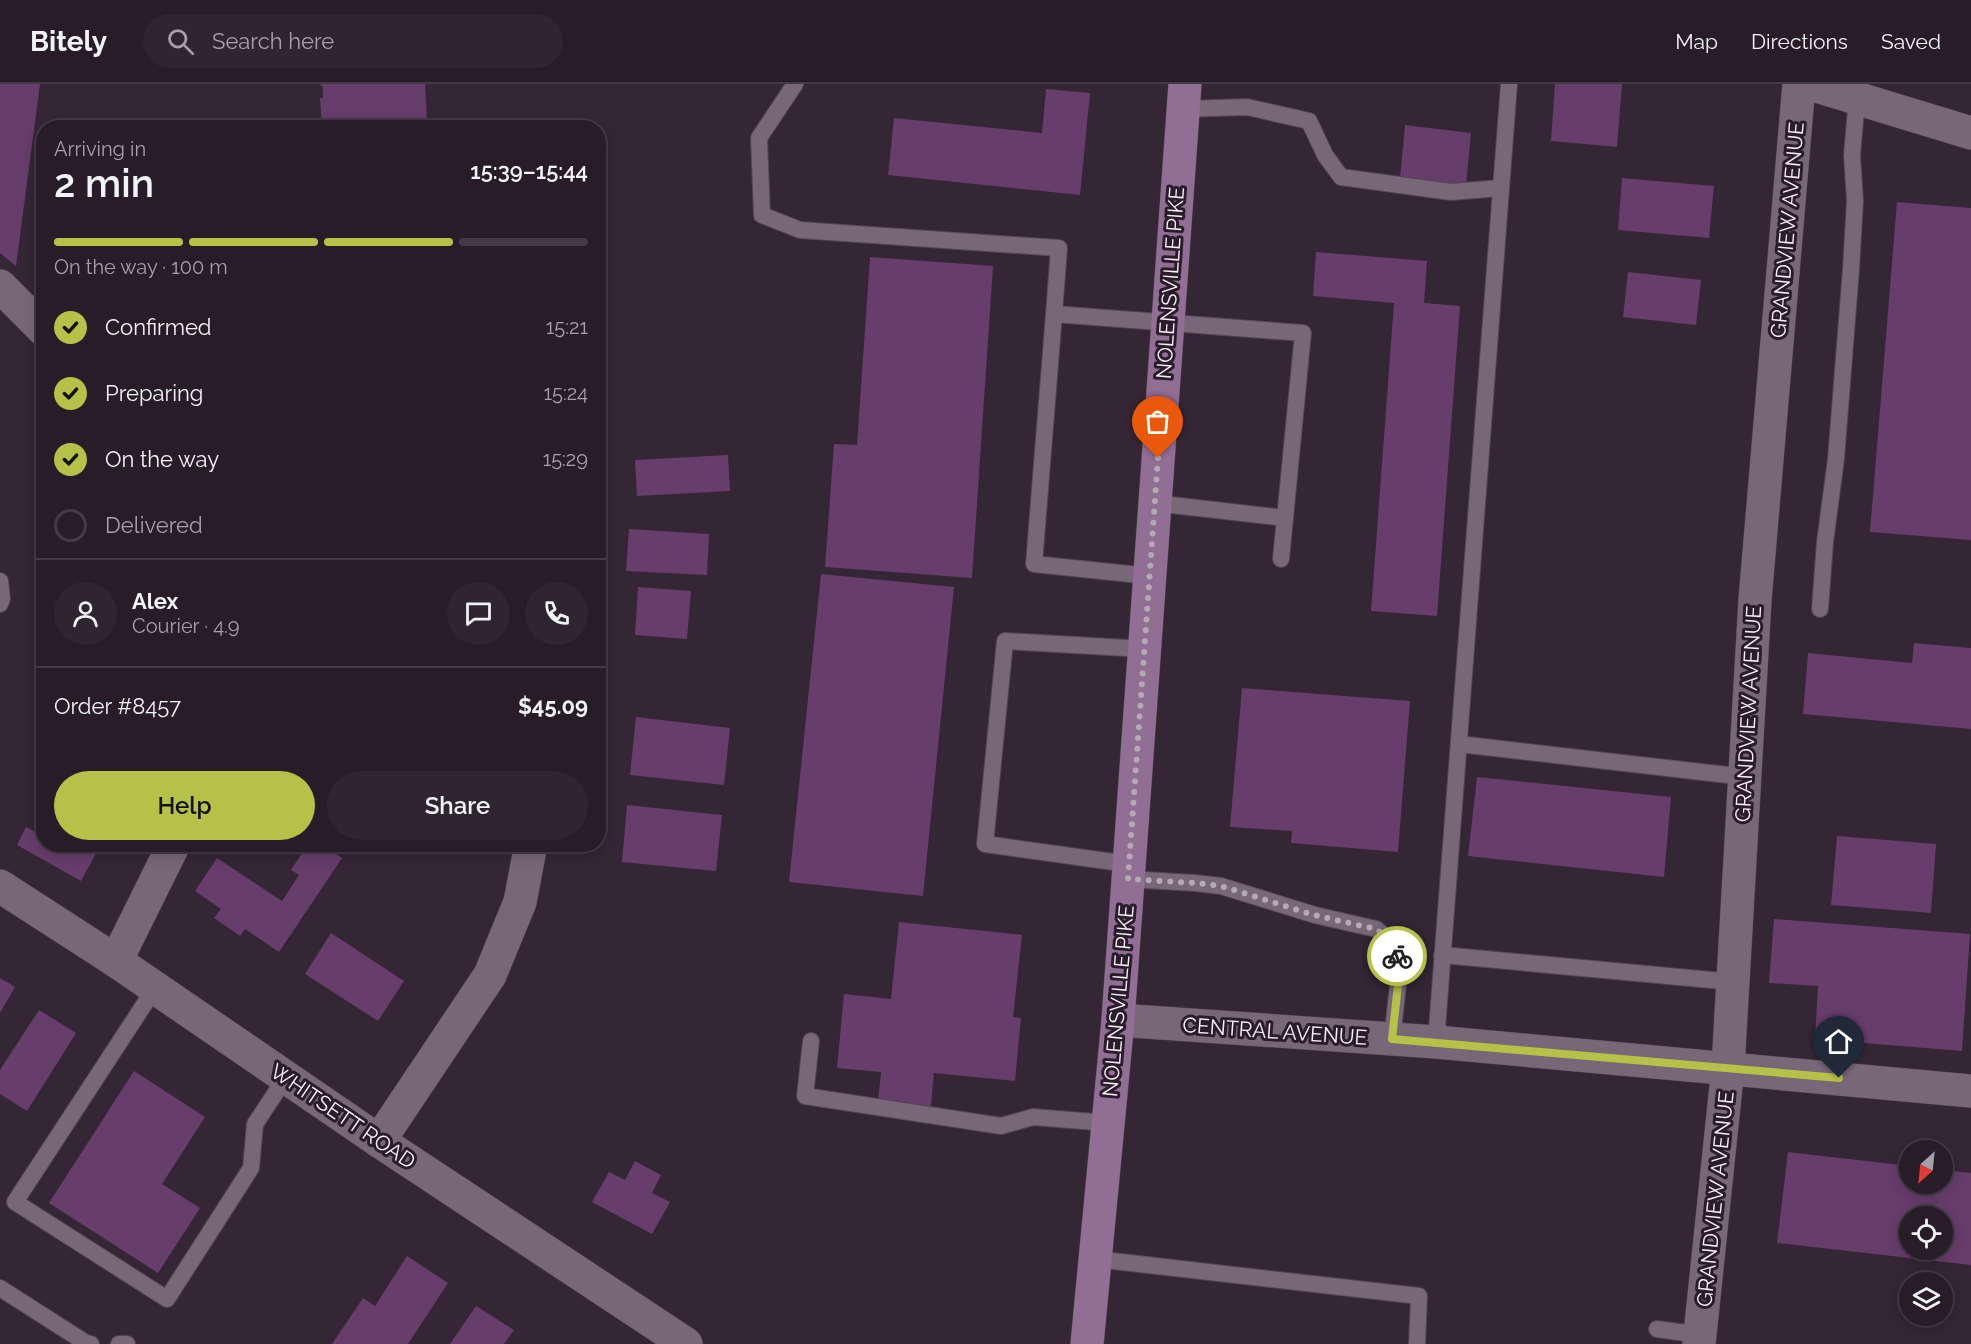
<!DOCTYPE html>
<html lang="en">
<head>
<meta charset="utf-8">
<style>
  :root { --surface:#271c28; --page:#2f2530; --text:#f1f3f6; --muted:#a4a1a8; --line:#433a45; --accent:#b6c148 }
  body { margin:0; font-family:Raleway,sans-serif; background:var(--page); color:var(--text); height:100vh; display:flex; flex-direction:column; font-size:22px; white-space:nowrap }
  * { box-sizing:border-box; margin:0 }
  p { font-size:20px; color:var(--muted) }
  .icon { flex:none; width:33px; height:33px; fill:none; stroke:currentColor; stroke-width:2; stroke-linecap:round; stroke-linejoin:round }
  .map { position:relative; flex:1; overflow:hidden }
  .drawer { position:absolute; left:36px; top:36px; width:570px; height:732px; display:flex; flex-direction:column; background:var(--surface); border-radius:24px; box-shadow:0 3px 15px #0003,0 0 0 2px var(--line) }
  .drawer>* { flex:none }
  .needle { width:39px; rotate:207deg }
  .fabs { position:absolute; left:1899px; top:1056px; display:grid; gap:12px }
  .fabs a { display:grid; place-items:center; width:54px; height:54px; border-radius:50%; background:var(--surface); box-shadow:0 3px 15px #0003,0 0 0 2px var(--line); font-size:30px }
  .pin { position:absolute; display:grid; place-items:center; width:51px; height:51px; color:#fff; margin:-62px -26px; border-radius:50% 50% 50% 0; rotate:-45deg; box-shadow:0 0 6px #0007 }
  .pin .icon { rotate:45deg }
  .courier { position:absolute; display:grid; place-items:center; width:60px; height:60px; margin:-30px; border:4px solid #b6c148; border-radius:50%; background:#fff; color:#222; box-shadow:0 2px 8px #0007 }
  .head em { font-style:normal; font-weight:600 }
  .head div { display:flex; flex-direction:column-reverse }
  .head { display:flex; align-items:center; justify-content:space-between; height:102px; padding:0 18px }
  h1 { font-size:39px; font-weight:600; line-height:45px }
  .bar { display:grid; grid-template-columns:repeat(4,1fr); gap:9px 6px; align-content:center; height:72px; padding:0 18px }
  .bar i { height:8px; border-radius:4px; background:var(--line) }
  .bar .selected { background:var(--accent) }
  .bar p { grid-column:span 4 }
  .line { display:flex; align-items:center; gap:15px; padding:0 18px; border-top:2px solid var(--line) }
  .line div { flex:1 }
  .round { display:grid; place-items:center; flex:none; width:63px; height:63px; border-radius:32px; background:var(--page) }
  ol { padding:0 18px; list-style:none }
  li { display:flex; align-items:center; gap:18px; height:66px }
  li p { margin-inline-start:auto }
  li .icon { padding:6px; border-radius:50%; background:var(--accent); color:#111; stroke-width:4 }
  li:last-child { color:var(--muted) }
  li i { width:33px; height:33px; border:3px solid var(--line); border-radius:50% }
  .button { display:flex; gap:12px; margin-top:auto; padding:12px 18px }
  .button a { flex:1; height:69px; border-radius:36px; background:var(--accent); color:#111; font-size:24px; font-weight:600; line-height:69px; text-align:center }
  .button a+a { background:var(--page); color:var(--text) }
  header { display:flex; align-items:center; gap:36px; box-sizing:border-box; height:84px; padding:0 30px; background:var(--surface); border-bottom:2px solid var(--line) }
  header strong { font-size:28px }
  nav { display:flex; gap:33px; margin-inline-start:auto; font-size:21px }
  .search { width:420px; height:54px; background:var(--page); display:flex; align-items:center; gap:15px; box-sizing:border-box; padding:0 21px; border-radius:33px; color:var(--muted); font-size:22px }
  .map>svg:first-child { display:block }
  .building { fill:#673d6b; fill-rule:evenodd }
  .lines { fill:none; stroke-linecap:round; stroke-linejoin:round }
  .service-casing { stroke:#514552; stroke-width:18 }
  .minor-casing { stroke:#514552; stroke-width:34 }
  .primary-casing { stroke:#514552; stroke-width:34 }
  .service { stroke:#786779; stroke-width:16 }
  .minor { stroke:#786779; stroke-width:33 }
  .primary { stroke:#916e94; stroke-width:33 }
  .done { stroke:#b4a9b4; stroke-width:6; stroke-dasharray:0 10.8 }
  .route { stroke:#b6c148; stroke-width:8 }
  .labels { text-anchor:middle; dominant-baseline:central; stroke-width:6; stroke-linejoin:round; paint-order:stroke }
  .street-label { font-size:21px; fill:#f9eff9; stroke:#2a1c2b }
</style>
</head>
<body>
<header>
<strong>Bitely</strong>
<div class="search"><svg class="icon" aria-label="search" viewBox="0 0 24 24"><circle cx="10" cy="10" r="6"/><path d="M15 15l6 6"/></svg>Search here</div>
<nav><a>Map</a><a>Directions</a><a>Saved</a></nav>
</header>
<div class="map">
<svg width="1971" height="1260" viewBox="0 0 1971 1260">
  <rect width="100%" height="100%" fill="#342635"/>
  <g class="building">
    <polygon points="0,0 40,0 16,182 0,169"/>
    <polygon points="320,0 425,0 427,35 424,35 424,44 322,44 320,14 323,14 323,3"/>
    <polygon points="1555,0 1622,0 1617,63 1551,57"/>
    <polygon points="1046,5 1090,9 1080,111 888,91 894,34 1042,49"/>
    <polygon points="1405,41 1471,49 1466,101 1400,94"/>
    <polygon points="1622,94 1714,102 1709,154 1618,146"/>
    <polygon points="1897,118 1971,124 1971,456 1870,448"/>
    <polygon points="1316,168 1427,177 1424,219 1460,222 1437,532 1371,527 1394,219 1313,212"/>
    <polygon points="870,173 993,182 972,494 825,483 834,360 857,361"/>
    <polygon points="1628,188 1701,196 1696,241 1623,233"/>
    <polygon points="728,371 730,407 637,412 635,376"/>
    <polygon points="629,445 709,450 707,491 626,487"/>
    <polygon points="821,490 954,503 923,812 789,798"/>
    <polygon points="638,503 691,507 687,555 635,551"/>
    <polygon points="1914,559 1971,564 1971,645 1803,630 1808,569 1912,579"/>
    <polygon points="1242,604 1410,617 1398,768 1291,759 1292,747 1230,743"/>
    <polygon points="636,633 730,644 724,701 630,691"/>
    <polygon points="1477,693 1671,713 1664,793 1468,772"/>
    <polygon points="627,721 722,731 716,787 622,778"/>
    <polygon points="44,742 44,760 101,760 81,797 17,761 26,743 39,750"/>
    <polygon points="1837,752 1936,760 1931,829 1831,821"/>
    <polygon points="308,760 321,760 342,774 279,868 245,845 240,852 214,834 221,825 195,807 217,774 282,817 299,791 291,786"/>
    <polygon points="1774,835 1970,850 1962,967 1815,955 1818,902 1769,899"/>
    <polygon points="899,838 1022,851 1013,933 1021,934 1015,997 934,989 931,1022 878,1017 881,988 837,984 844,910 891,915"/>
    <polygon points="331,849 404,897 378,937 305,890"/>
    <polygon points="0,894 15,903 0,929"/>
    <polygon points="39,926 76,949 27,1027 0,1010 0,986"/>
    <polygon points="134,987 205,1033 162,1100 200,1124 158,1189 49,1119"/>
    <path d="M1788 1068 1910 1082V1100H1942V1086L1971 1089V1181L1777 1159ZM1910 1132H1942V1166H1910Z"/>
    <polygon points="635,1077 661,1091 652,1109 670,1118 652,1150 592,1118 609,1088 625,1096"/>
    <polygon points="407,1172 448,1199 408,1260 332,1260 363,1214 375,1222"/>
    <polygon points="476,1222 514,1246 504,1260 450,1260"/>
  </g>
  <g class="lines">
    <defs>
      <g id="service">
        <polyline points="795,0 759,54 762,131 800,146 1059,164 1054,230 1303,249 1281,475"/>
        <polyline points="1183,25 1247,23 1309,37 1325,71 1341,93 1451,108 1501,104"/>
        <polyline points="1054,230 1034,480 1149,492"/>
        <polyline points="1154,419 1285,434"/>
        <polyline points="0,497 2,515 0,520"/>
        <polyline points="1820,525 1825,458 1836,375 1851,185 1855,117 1852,71 1857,14"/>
        <polyline points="1459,660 1745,693"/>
        <polyline points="1128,780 985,760 1005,557 1144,565"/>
        <polyline points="1128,795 1195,799 1221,802 1315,831 1376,845 1393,858 1400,883 1392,955"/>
        <polyline points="1442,871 1733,898"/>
        <polyline points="155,904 15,1118 167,1215 251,1084 255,1040 286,993"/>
        <polyline points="811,957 805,1012 1001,1042 1033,1033 1108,1039"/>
        <polyline points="1436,958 1509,0"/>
        <polyline points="1095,1175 1419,1212 1417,1260"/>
        <polyline points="0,1204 86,1259 91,1260"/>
        <polyline points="1657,1245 1700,1251"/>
        <polyline points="119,1260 127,1260"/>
      </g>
      <g id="minor">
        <polyline points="1810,0 1971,49"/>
        <polyline points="0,202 44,246"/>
        <polyline points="0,802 116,877 379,1057 686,1260"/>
        <polyline points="116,877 174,760"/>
        <polyline points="1118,936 1436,958 1971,1007"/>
        <polyline points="379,1057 490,891 520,818 531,760"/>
        <polyline points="1699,1260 1728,983 1755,516 1799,0"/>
      </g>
      <polyline id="primary" points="1087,1260 1118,936 1185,0"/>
    </defs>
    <use href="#service" class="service-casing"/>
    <use href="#minor" class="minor-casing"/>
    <use href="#primary" class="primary-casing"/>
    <use href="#service" class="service"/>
    <use href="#minor" class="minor"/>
    <use href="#primary" class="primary"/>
  </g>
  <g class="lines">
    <polyline class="done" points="1158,374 1128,795 1195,799 1221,802 1314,831 1376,845 1394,858 1397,872"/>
    <polyline class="route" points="1397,872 1400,883 1392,955 1839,994"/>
  </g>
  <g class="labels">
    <g class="street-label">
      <text transform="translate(1787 146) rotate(-85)">GRANDVIEW AVENUE</text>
      <text transform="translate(1170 199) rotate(-86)">NOLENSVILLE PIKE</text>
      <text transform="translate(1748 630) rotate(-87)">GRANDVIEW AVENUE</text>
      <text transform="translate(1118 917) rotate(-85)">NOLENSVILLE PIKE</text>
      <text transform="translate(1275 947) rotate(4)">CENTRAL AVENUE</text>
      <text transform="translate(343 1032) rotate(34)">WHITSETT ROAD</text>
      <text transform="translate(1715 1115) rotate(-84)">GRANDVIEW AVENUE</text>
    </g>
  </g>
</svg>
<div class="fabs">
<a><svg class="needle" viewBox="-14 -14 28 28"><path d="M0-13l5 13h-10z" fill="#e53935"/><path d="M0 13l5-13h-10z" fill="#a4a1a8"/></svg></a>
<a><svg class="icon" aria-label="locate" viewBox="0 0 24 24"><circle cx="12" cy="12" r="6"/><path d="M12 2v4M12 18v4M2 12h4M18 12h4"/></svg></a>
<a><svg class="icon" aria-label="layers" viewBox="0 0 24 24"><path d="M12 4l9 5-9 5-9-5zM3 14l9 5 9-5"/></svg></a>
</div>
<div class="pin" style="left:1158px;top:374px;background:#ea580c"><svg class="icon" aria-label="bag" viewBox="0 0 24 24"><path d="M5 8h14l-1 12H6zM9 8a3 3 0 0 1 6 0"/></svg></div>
<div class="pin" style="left:1839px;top:994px;background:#1f2937"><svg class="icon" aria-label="home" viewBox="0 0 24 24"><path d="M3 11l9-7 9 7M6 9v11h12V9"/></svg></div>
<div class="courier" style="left:1397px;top:872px"><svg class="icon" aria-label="bike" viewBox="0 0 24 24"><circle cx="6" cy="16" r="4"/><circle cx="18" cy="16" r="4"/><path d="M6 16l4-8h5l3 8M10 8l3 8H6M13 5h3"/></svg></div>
<section class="drawer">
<div class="head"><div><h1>2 min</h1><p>Arriving in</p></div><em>15:39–15:44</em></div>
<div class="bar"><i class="selected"></i><i class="selected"></i><i class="selected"></i><i></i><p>On the way · 100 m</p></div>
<ol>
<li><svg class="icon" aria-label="check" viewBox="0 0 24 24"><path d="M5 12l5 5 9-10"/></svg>Confirmed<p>15:21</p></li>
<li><svg class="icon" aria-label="check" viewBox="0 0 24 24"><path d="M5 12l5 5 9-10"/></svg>Preparing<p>15:24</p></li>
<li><svg class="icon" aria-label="check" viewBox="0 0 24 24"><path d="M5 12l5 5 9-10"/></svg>On the way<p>15:29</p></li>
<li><i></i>Delivered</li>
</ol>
<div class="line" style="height:108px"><a class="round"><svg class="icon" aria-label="person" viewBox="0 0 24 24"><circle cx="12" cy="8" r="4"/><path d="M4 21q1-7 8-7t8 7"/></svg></a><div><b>Alex</b><p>Courier · 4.9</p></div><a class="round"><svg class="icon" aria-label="chat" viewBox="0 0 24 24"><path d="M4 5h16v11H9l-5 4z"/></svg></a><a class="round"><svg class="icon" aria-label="phone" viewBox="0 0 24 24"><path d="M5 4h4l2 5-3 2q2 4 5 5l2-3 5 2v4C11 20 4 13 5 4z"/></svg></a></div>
<div class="line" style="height:78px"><div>Order #8457</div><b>$45.09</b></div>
<div class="button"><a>Help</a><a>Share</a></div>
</section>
</div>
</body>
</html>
